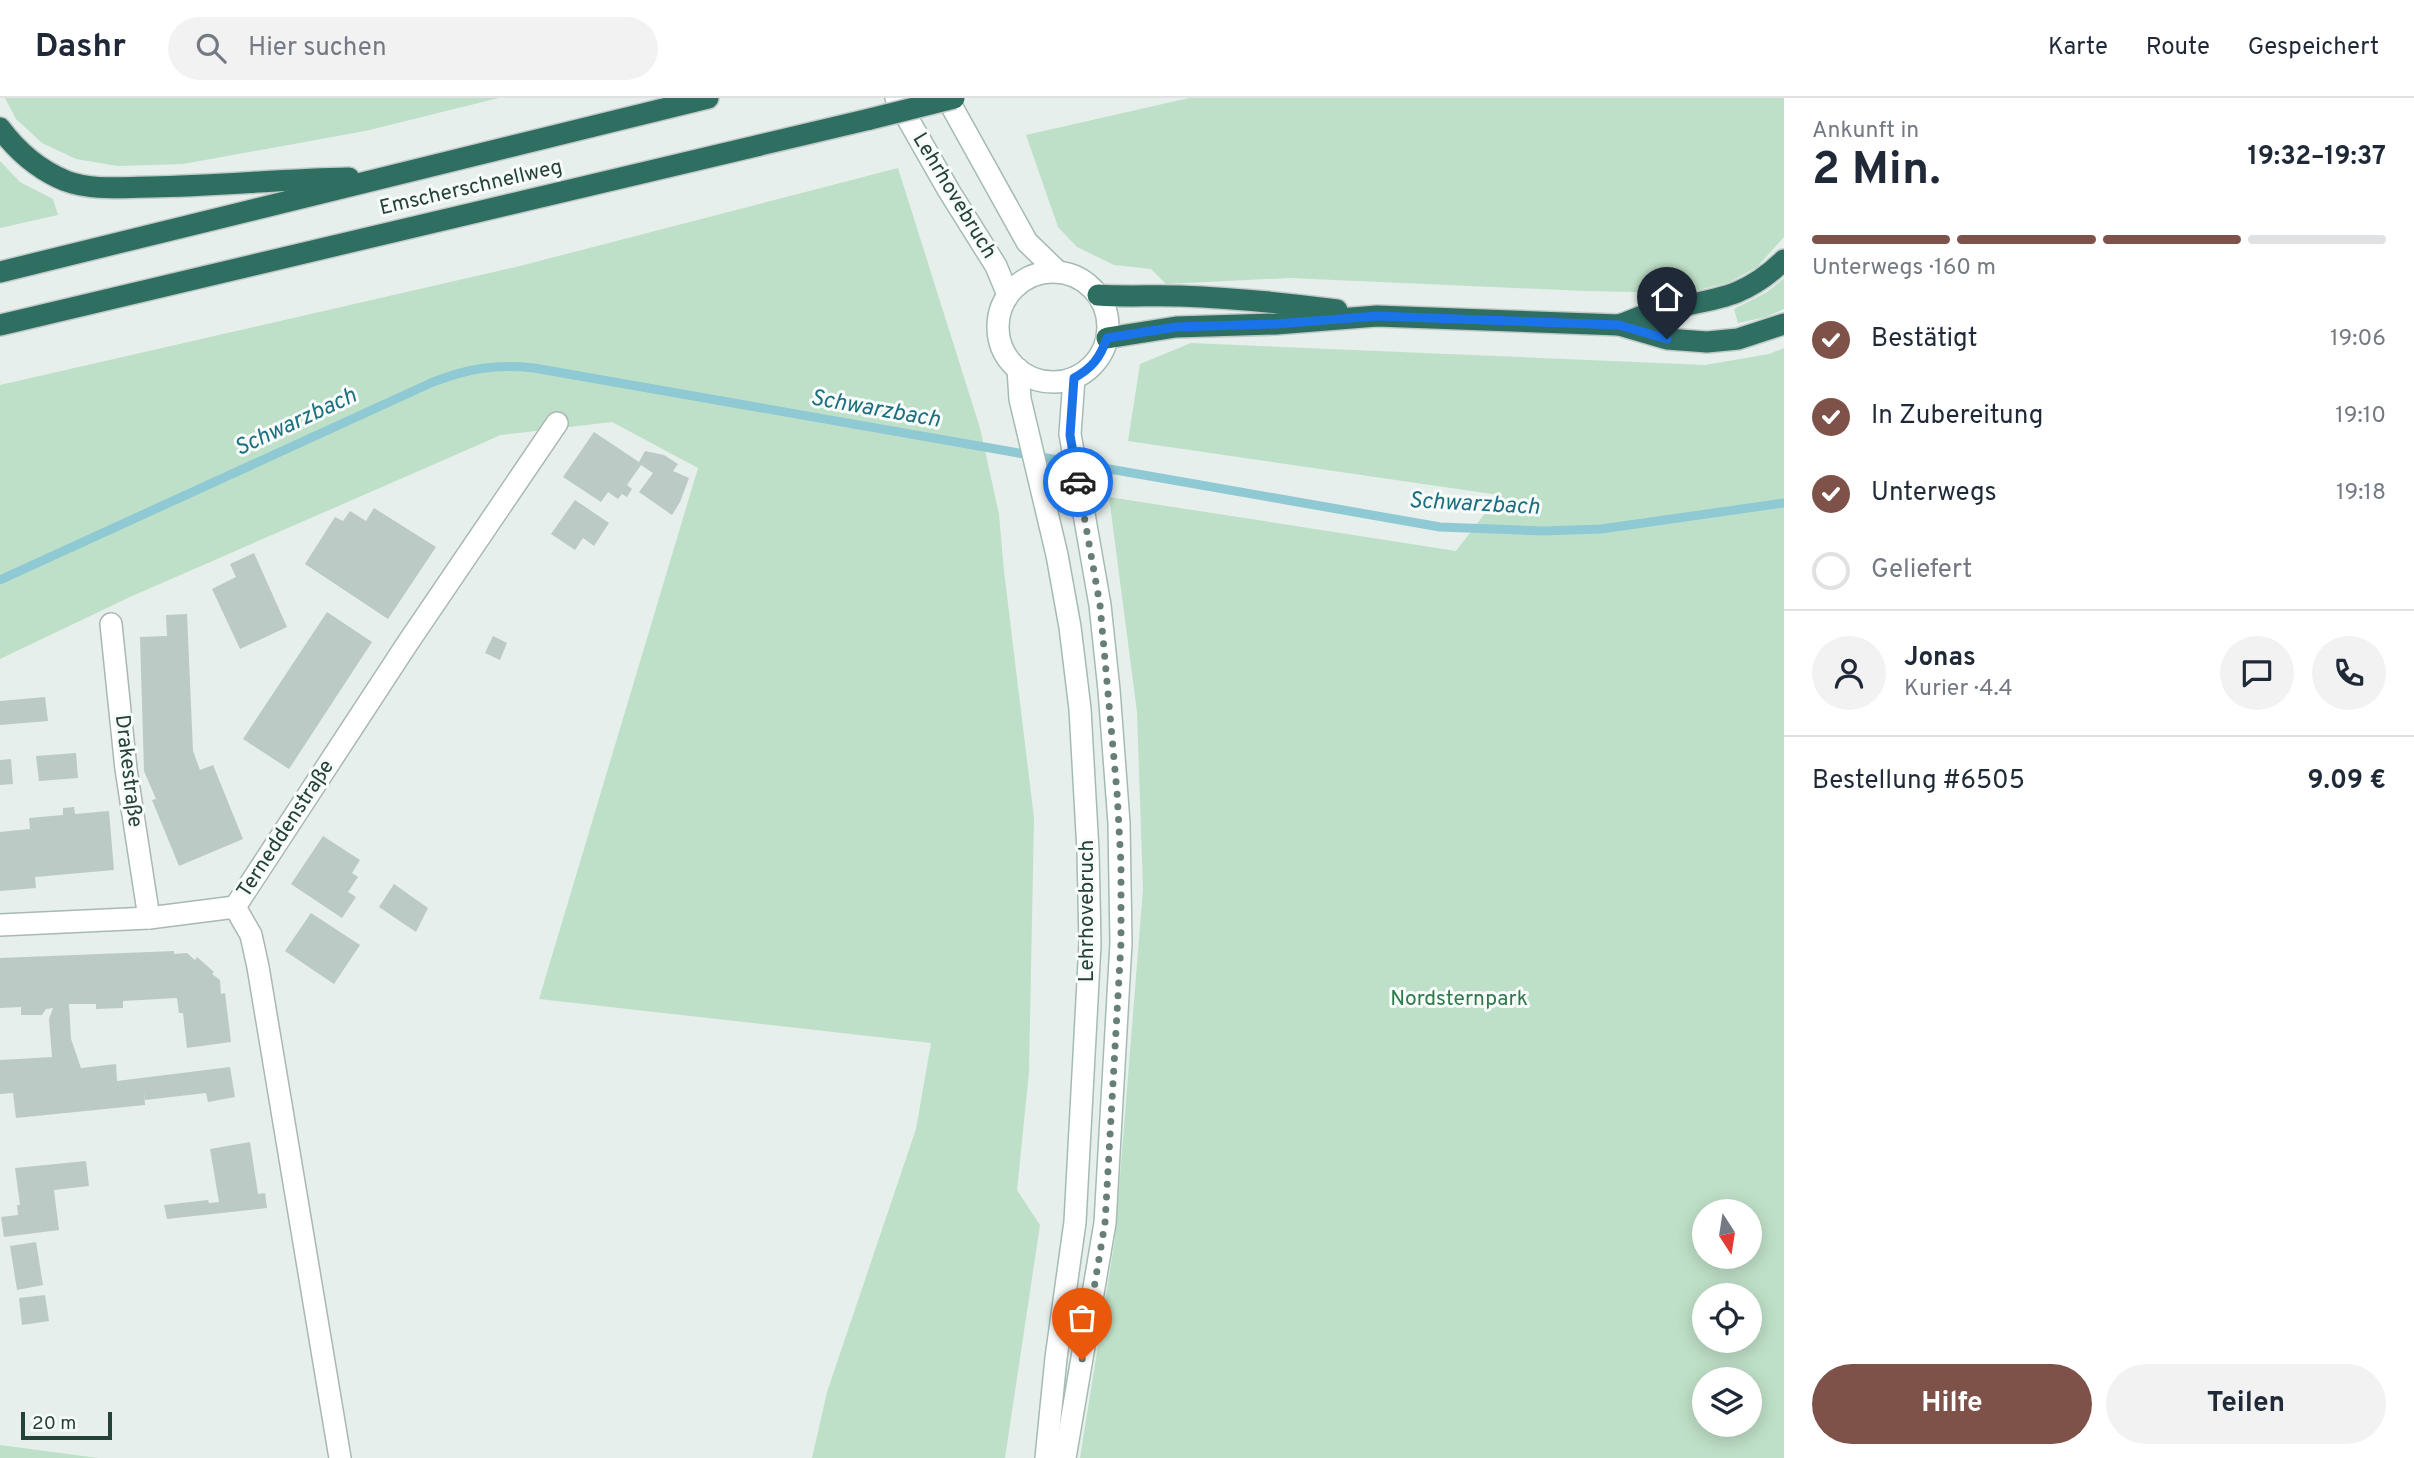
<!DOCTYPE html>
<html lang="de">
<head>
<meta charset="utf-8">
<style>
  :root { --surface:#fff; --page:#f2f2f3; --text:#1f2937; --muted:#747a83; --line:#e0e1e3; --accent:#7f5249 }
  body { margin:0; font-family:Overpass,sans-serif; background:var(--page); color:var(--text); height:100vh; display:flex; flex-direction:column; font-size:26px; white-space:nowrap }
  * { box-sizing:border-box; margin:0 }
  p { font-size:23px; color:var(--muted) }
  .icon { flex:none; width:38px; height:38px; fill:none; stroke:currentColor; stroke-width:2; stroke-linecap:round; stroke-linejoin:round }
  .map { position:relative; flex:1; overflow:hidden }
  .details { display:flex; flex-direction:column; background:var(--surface); width:630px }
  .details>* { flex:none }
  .needle { width:46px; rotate:168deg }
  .fabs { position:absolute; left:1692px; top:1101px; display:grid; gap:14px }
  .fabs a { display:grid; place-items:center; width:70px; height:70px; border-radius:50%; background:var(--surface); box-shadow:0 4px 18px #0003; font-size:35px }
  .scale { position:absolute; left:21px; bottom:18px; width:91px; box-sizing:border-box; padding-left:7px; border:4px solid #24423a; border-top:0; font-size:19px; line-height:24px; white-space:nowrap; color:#24423a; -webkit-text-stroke:5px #f7fbf9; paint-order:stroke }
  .pin { position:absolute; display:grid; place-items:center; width:60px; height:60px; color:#fff; margin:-72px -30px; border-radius:50% 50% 50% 0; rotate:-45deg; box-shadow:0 0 7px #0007 }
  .pin .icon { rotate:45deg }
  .courier { position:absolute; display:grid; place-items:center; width:70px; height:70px; margin:-35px; border:5px solid #1a73e8; border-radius:50%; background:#fff; color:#222; box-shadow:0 2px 9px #0007 }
  .headline em { font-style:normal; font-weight:700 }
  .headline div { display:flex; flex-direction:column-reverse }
  .headline { display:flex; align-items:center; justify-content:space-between; height:119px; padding:0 28px }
  h1 { font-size:46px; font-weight:700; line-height:52px }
  .bar { display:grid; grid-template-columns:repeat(4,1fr); gap:10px 7px; align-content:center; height:84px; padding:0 28px }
  .bar i { height:9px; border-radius:5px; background:var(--line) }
  .bar .active { background:var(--accent) }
  .bar p { grid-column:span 4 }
  .line { display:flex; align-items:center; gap:18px; padding:0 28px; border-top:2px solid var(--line) }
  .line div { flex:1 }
  .round { display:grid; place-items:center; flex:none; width:74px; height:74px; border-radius:37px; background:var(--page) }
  ol { padding:0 28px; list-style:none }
  li { display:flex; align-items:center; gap:21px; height:77px }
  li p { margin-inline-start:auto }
  li .icon { padding:7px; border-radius:50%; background:var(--accent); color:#fff; stroke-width:4 }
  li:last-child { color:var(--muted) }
  li i { width:38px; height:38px; border:4px solid var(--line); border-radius:50% }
  .button { display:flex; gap:14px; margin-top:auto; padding:14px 28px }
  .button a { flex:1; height:80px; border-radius:42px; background:var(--accent); color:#fff; font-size:28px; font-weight:700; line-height:80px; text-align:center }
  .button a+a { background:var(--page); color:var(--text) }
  header { display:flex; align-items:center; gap:42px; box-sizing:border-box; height:98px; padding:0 35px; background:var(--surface); border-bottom:2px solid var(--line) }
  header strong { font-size:33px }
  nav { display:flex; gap:38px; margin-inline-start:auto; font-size:24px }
  .search { width:490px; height:63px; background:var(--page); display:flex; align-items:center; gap:18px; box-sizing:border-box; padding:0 24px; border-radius:38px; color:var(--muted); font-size:26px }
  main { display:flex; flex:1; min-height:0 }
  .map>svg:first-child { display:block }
  .green { fill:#bfe0c8; fill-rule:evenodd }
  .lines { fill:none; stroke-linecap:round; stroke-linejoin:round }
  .stream { stroke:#8ec9d4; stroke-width:9 }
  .building { fill:#bbcac4 }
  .street-casing { stroke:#a8b8b2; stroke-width:24 }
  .secondary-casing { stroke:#a4bbb3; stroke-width:24 }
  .highway-casing { stroke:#c2cac8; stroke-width:24 }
  .street { stroke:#fff; stroke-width:21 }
  .secondary { stroke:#fff; stroke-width:21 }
  .highway { stroke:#2f6f62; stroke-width:21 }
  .highway-bridge-casing { stroke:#c2cac8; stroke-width:24; stroke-linecap:butt }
  .highway-bridge { stroke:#2f6f62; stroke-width:21 }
  .done { stroke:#687f78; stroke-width:7; stroke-dasharray:0 12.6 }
  .route { stroke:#1a73e8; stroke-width:9 }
  .labels { text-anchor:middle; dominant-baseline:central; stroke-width:6; stroke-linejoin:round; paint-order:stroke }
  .street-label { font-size:21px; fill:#24423a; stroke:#f7fbf9 }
  .park-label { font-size:21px; fill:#2d7a4b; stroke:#f7fbf9 }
  .water-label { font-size:23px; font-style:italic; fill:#1c6f80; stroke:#f7fbf9 }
</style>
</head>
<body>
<header>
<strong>Dashr</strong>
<div class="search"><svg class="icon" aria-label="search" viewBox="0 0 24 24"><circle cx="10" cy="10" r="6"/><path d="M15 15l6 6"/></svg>Hier suchen</div>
<nav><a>Karte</a><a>Route</a><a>Gespeichert</a></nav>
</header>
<main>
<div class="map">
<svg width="1784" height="1360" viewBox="0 0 1784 1360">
  <rect width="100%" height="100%" fill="#e6efeb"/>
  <g class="green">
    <polygon points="5,0 499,0 365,33 183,66 118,68 76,61 42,45 16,21"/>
    <polygon points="1189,0 1784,0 1784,139 1757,169 1730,184 1687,195 1584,193 1289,180 1166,186 1151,171 1114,167 1077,149 1058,129 1026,37"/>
    <polygon points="0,63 20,84 53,101 58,117 0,130"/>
    <polygon points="898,70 980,330 999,416 1004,473 1034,720 1029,974 1017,1092 1040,1127 1005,1360 812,1360 827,1294 916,1031 931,945 539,901 698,370 612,324 501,337 130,499 0,561 0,287 516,169"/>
    <polygon points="1784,180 1784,211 1766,219 1738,225 1734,211 1767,194"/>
    <path d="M1191 245 1705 267 1769 256 1784 250V1360H1080L1115 1141 1143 791 1137 614 1109 399 1456 453 1499 397 1128 343 1140 266ZM1704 1113H1750V1158H1704ZM1704 1197H1750V1242H1704ZM1704 1281H1750V1326H1704Z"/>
    <polygon points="0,1347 98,1360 0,1360"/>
  </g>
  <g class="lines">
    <path class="stream" d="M0 482 433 284C470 270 495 266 534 270L1440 429 1543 433 1601 431 1784 405"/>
  </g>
  <g class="building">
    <polygon points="594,334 639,364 645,353 664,357 678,366 673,373 689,380 680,404 672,417 639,394 653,375 641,367 627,387 632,391 627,399 622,396 618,401 608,394 601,404 563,379"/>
    <polygon points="575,402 609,425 594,448 583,440 575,452 551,436"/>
    <polygon points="374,410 436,449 388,521 305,466 335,419 343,423 350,413 366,423"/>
    <polygon points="254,455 287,529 240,551 212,491 236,479 230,466"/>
    <polygon points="327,514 372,544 289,671 243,641"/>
    <polygon points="187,516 193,653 200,672 213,667 243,741 179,768 152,702 156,701 144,673 140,539 167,538 166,517"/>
    <polygon points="493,538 507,545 500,562 485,555"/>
    <polygon points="45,599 48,623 0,627 0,603"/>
    <polygon points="76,655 78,680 39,683 36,658"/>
    <polygon points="11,661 13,686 0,687 0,662"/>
    <polygon points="74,709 75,716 109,713 114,772 35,779 36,790 0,793 0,734 30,731 29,720 63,717 63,710"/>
    <polygon points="323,738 360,762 352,775 358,779 348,794 356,799 342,820 291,786"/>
    <polygon points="394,786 428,810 416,834 379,809"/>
    <polygon points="311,815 360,847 334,886 285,853"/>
    <polygon points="174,853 174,856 187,855 195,862 197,859 214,874 212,876 220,882 221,896 225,895 231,944 187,950 183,915 179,915 177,900 123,903 123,910 96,911 96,906 69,906 71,941 81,970 116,966 117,983 230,969 235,999 208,1004 206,995 145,1002 144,992 145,1007 16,1020 13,995 0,996 0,962 52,959 49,921 53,910 46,911 42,917 21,917 21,909 0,910 0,860"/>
    <polygon points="250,1044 258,1096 265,1095 267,1110 167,1121 164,1107 208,1102 209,1105 219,1104 210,1051"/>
    <polygon points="86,1063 89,1088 54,1092 59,1132 4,1139 1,1119 18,1117 17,1107 20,1107 15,1070"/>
    <polygon points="36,1144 43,1187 17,1192 10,1148"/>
    <polygon points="45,1197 49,1223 22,1227 19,1200"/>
  </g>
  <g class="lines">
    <defs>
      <g id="street">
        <polyline points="111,526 126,671 149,820"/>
        <polyline points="0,827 149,820 235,809"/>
        <polyline points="340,1360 258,869 251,837 235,809 407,546 557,325"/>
      </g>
      <g id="secondary">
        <polyline points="896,0 949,93 996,168 1008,197"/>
        <polyline points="947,0 1027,144 1057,173"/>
        <circle cx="1053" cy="229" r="55"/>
        <polyline points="1018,271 1020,301 1057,457 1070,529 1080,611 1088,753 1090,846 1075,1124 1056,1260 1046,1360"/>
        <polyline points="1065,1360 1105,1125 1121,845 1119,725 1109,592 1100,507 1070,336 1074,280"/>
      </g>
      <g id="highway">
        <path d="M0 30C17 53 39 72 66 83 93 93 123 89 151 89 217 88 283 81 349 80"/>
        <polyline points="0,174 708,0"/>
        <path d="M1098 197C1126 199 1153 197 1180 198 1233 200 1285 205 1337 212"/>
        <polyline points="0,227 870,21"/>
        <path d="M1619 227C1631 223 1643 217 1655 214 1709 200 1740 205 1784 162"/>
        <polyline points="1107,240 1176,229 1276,226 1377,218 1619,227 1667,241 1707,244 1738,241 1784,226"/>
      </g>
    </defs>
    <use href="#street" class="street-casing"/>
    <use href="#secondary" class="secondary-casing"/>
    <use href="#highway" class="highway-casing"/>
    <use href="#street" class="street"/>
    <use href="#secondary" class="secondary"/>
    <use href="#highway" class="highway"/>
    <defs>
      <polyline id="highway-bridge" points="870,21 954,0"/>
    </defs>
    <use href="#highway-bridge" class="highway-bridge-casing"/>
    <use href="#highway-bridge" class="highway-bridge"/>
  </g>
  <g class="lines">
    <polyline class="done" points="1078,384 1100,507 1117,694 1121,766 1121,845 1105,1125 1082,1262"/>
    <path class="route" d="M1078 384 1070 337 1074 280C1092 270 1100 260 1107 240L1176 229 1276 226 1377 218 1619 227 1667 241"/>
  </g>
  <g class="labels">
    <g class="street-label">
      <text transform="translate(471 90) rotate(-13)">Emscherschnellweg</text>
      <text transform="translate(954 98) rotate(59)">Lehrhovebruch</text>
      <text transform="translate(128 673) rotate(83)">Drakestraße</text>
      <text transform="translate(286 731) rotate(-57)">Terneddenstraße</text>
      <text transform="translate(1087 813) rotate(-90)">Lehrhovebruch</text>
    </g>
    <g class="park-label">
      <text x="1459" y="901">Nordsternpark</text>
    </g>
    <g class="water-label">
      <text transform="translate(875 312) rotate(10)">Schwarzbach</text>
      <text transform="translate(296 325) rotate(-25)">Schwarzbach</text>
      <text transform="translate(1474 407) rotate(3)">Schwarzbach</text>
    </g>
  </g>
</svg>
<div class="fabs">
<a><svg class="needle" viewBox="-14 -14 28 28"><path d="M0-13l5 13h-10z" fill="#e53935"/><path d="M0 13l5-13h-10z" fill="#747a83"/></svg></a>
<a><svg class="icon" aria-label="locate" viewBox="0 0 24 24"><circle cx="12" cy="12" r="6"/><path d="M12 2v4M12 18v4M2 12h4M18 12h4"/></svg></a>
<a><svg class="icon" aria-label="layers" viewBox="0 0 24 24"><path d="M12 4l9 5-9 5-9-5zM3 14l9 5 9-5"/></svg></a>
</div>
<div class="scale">20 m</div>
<div class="pin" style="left:1082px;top:1262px;background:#ea580c"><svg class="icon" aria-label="bag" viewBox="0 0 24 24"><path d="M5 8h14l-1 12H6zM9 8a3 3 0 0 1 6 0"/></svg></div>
<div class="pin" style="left:1667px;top:241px;background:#1f2937"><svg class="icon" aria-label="home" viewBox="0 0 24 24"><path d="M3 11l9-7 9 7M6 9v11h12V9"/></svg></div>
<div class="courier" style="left:1078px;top:384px"><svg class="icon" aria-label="car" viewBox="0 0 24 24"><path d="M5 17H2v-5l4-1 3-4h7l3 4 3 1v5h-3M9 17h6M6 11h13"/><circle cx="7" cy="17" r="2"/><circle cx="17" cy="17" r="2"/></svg></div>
</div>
<section class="details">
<div class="headline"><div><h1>2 Min.</h1><p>Ankunft in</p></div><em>19:32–19:37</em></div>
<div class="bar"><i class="active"></i><i class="active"></i><i class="active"></i><i></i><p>Unterwegs · 160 m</p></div>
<ol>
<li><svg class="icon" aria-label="check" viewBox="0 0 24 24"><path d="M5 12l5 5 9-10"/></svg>Bestätigt<p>19:06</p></li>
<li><svg class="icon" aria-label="check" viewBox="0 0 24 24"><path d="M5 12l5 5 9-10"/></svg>In Zubereitung<p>19:10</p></li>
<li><svg class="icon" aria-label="check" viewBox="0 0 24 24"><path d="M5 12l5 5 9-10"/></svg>Unterwegs<p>19:18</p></li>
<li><i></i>Geliefert</li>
</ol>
<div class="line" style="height:126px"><a class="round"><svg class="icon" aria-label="person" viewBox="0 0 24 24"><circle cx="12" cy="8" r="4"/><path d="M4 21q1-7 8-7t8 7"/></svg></a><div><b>Jonas</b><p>Kurier · 4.4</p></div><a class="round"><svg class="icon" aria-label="chat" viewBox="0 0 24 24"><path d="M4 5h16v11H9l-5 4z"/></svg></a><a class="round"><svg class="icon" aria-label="phone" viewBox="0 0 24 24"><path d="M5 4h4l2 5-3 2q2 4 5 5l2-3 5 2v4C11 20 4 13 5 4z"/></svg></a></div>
<div class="line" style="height:91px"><div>Bestellung #6505</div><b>9.09 €</b></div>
<div class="button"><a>Hilfe</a><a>Teilen</a></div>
</section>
</main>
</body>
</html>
